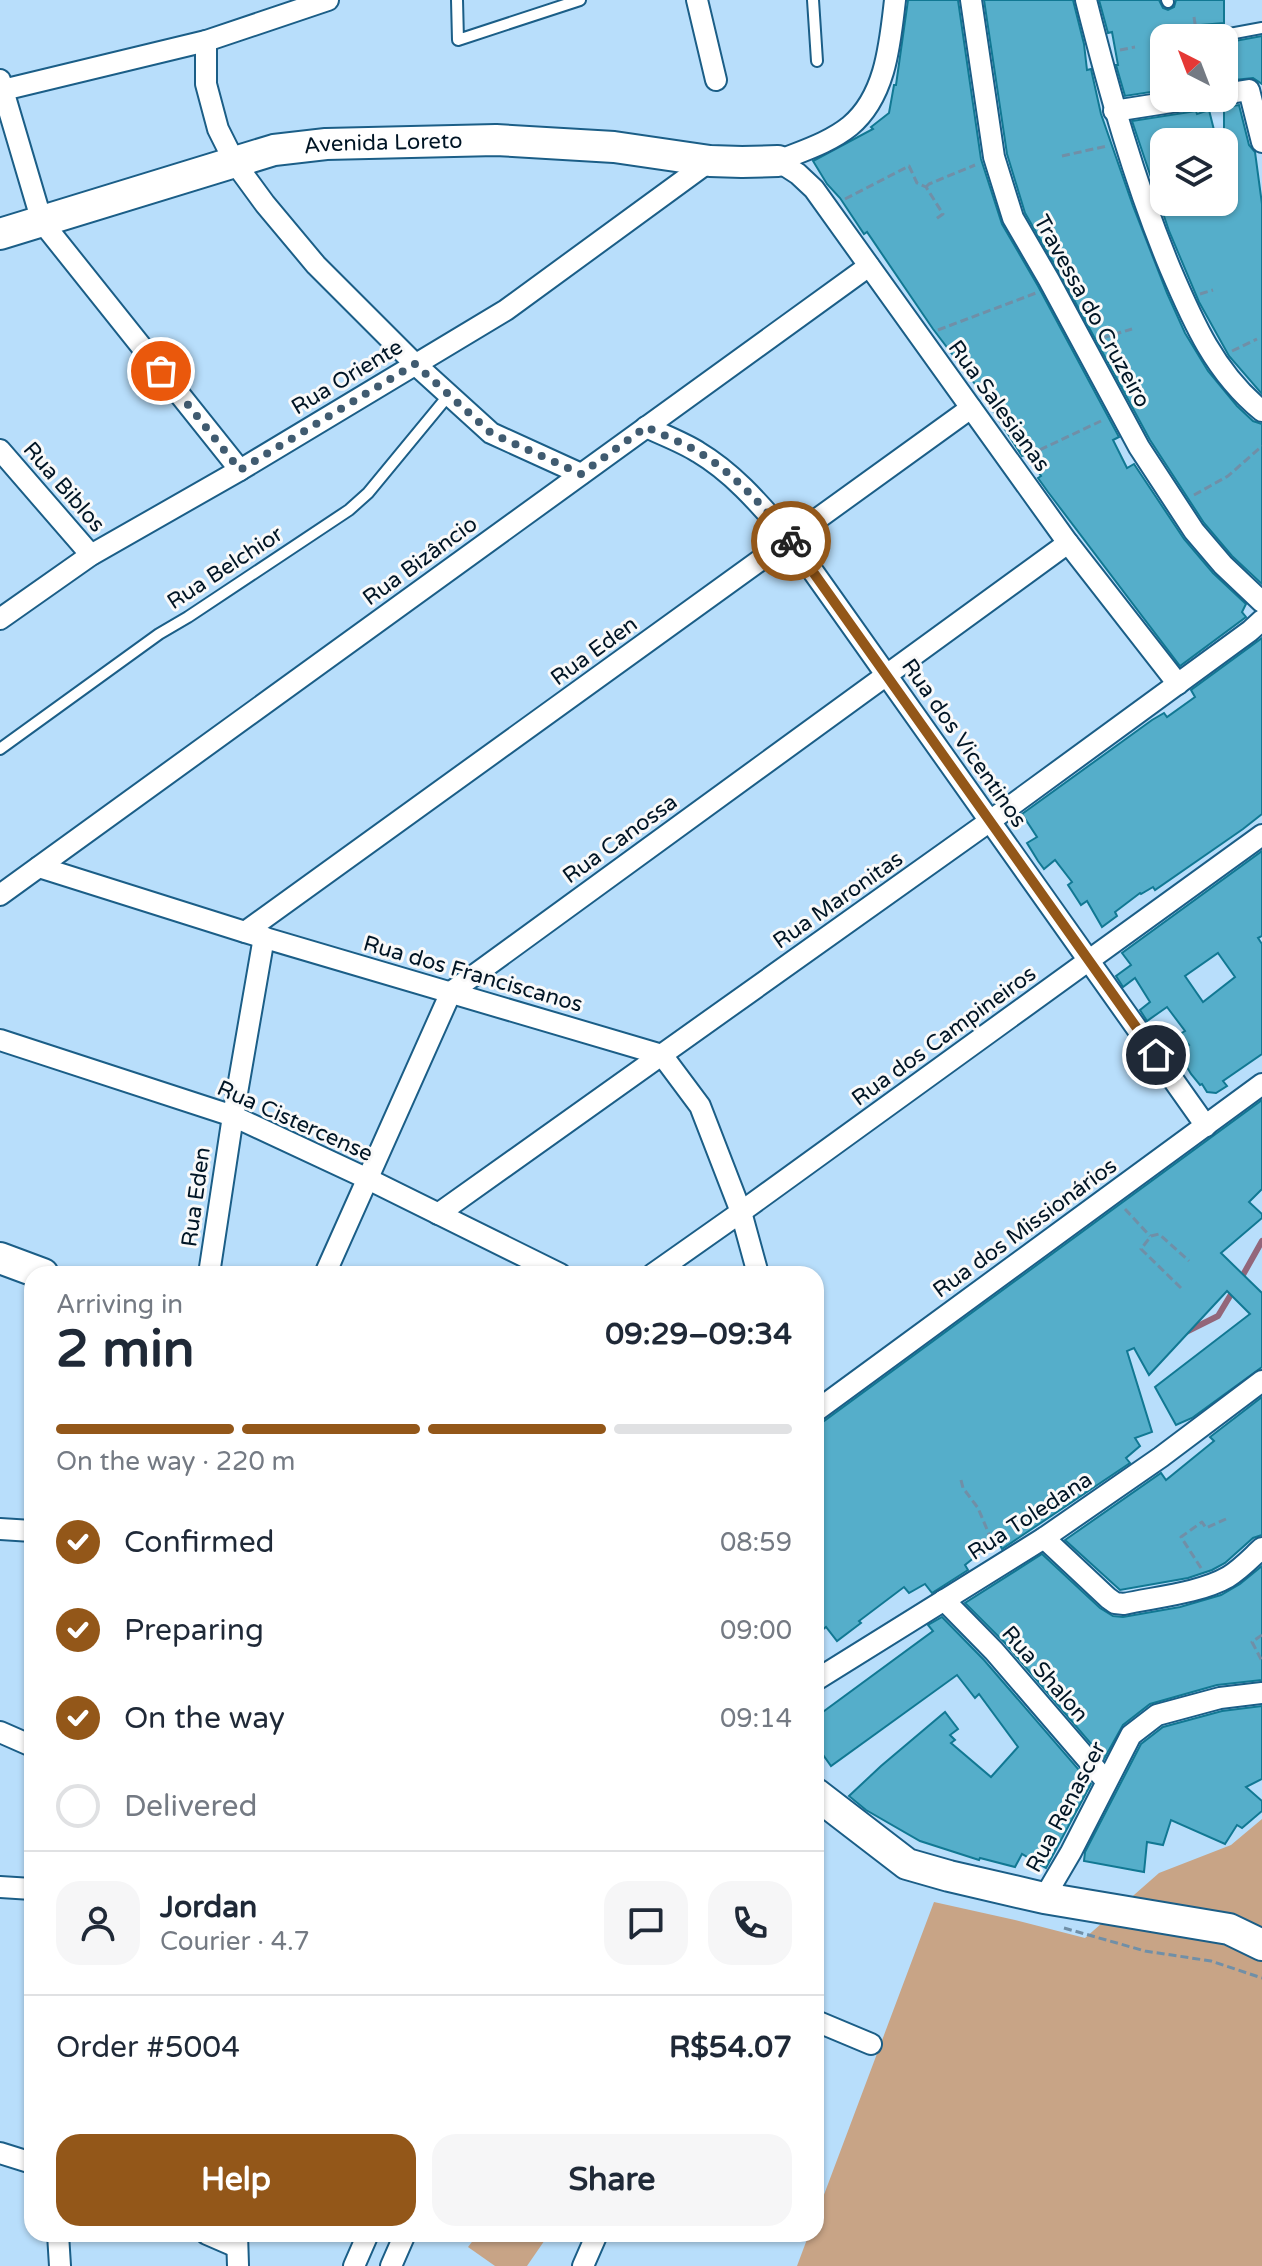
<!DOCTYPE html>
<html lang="en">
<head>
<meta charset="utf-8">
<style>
  :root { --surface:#fff; --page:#f6f6f7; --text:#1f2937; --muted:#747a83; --line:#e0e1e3; --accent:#935719 }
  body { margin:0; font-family:"Varela Round",sans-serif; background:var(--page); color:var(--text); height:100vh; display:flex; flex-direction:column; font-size:30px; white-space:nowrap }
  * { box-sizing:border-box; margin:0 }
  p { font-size:26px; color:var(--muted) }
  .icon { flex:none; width:44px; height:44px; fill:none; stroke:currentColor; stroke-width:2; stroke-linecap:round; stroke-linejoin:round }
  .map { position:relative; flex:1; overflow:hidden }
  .panel { position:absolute; left:24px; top:1266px; width:800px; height:976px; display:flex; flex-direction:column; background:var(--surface); border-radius:24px; box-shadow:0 2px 6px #0004 }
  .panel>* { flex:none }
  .needle { width:52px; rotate:318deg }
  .buttons { position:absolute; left:1150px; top:24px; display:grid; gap:16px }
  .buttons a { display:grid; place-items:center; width:88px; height:88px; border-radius:16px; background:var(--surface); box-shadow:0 2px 6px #0004; font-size:40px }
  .pin { position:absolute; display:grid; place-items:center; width:68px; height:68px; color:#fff; margin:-34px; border:4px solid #fff; border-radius:50%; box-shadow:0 2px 8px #0007 }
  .courier { position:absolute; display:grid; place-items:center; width:80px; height:80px; margin:-40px; border:6px solid #935719; border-radius:50%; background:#fff; color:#222; box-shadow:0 2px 10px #0007 }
  .overview em { font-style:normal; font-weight:700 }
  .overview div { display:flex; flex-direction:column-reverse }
  .overview { display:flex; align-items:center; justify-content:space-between; height:136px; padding:0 32px }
  h1 { font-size:52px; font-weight:700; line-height:60px }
  .bar { display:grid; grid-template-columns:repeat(4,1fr); gap:12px 8px; align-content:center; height:96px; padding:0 32px }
  .bar i { height:10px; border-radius:6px; background:var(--line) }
  .bar .selected { background:var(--accent) }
  .bar p { grid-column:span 4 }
  .line { display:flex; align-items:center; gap:20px; padding:0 32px; border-top:2px solid var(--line) }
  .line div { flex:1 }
  .round { display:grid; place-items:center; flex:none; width:84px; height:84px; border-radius:24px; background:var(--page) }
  ol { padding:0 32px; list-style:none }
  li { display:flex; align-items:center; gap:24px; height:88px }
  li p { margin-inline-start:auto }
  li .icon { padding:8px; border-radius:50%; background:var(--accent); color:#fff; stroke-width:4 }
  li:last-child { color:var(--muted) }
  li i { width:44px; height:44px; border:4px solid var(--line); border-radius:50% }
  .cta { display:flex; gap:16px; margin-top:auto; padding:16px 32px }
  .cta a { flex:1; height:92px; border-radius:24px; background:var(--accent); color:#fff; font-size:32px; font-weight:700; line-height:92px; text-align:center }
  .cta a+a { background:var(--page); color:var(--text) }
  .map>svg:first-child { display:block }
  .green { fill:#c8a486 }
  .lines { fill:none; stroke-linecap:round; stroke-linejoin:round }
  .stream { stroke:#93667a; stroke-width:6 }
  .building { fill:#55aeca; stroke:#117893; stroke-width:2; fill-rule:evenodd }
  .lane-casing { stroke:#1b5e87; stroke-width:14 }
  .street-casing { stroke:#1b5e87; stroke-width:24 }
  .secondary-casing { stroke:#1b5e87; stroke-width:34 }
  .path { stroke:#708fa7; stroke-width:3; stroke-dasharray:8 4; stroke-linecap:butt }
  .lane { stroke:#fff; stroke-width:10 }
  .street { stroke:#fff; stroke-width:20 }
  .secondary { stroke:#fff; stroke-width:30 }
  .done { stroke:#405b70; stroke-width:8; stroke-dasharray:0 14.4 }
  .route { stroke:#935719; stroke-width:10 }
  .labels { text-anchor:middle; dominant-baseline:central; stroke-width:6; stroke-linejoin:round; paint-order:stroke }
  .street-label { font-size:22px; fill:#001525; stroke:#f9f9f9 }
</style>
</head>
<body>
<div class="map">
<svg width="1262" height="2266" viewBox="0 0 1262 2266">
  <rect width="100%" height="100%" fill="#b8defb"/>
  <g class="green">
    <polygon points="1262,1819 1262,2266 797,2266 809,2234 816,2234 816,2216 934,1902 1015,1920 1085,1938 1159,1873 1231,1845"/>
    <polygon points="478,2234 549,2234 527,2266 495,2266 468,2247"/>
  </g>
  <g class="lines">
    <g class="stream">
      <polyline points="1239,1282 1262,1241"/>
      <polyline points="1186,1332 1218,1316 1233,1291"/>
    </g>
  </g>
  <g class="building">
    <polygon points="908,0 958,0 981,159 1002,224 1038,286 1119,437 1113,440 1127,468 1134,464 1184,539 1213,573 1246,604 1242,612 1246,617 1180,666 1048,492 1038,478 1041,476 1027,454 1022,456 981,392 933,329 867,232 864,234 840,198 827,184 813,161 873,129 871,127 889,113 894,85 896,85"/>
    <polygon points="984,0 1073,0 1084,44 1087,70 1091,69 1101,114 1133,206 1167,293 1185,333 1208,371 1237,406 1253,421 1262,424 1262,584 1232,556 1204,523 1150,440 1060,274 1025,213 1007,154"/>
    <polygon points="1099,0 1159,0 1163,8 1168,10 1174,7 1176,0 1224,0 1224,23 1190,26 1193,38 1164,38 1164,90 1125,96 1116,65 1118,65 1112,32 1108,33"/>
    <polygon points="1262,36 1262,84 1253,78 1224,81 1224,43"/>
    <polygon points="1239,105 1249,145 1255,152 1262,204 1262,394 1229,356 1199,302 1169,231 1132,121 1196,111 1197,114 1209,110 1217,142 1164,142 1164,202 1224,202 1224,107"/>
    <polygon points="1262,638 1262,814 1243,829 1155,890 1153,887 1141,894 1140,893 1115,912 1117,916 1102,927 1087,901 1081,905 1068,885 1072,882 1055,860 1044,869 1038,861 1027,843 1037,837 1022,814 1152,720 1164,713 1167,717 1195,697 1191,690"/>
    <path d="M1262 851V936L1258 938 1262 944V1054L1223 1081 1227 1086 1216 1093 1207 1092 1202 1084 1200 1085 1191 1074 1178 1052 1189 1045 1180 1034 1185 1031 1167 1007 1147 1021 1140 1010 1150 1002 1135 978 1123 987 1116 976 1131 965 1122 953ZM1218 953 1235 977 1203 1002 1185 976Z"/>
    <polygon points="1262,1100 1262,1189 1249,1202 1262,1214 1262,1218 1221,1253 1262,1293 1262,1367 1192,1418 1176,1425 1155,1387 1250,1314 1227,1291 1149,1375 1134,1348 1127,1351 1152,1432 1135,1438 1140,1446 1126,1458 1130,1463 1002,1549 997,1539 965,1565 968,1570 932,1593 925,1584 909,1593 904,1587 859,1621 861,1623 837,1641 826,1627 816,1635 816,1424 824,1421"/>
    <polygon points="1262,1397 1262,1535 1253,1538 1225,1563 1212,1570 1188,1578 1120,1590 1065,1540 1161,1473 1166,1480 1214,1441 1210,1437"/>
    <polygon points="1042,1554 1100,1608 1113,1616 1123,1617 1180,1607 1221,1595 1240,1584 1262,1566 1262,1680 1217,1685 1150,1704 1123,1725 1104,1759 1004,1642 965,1603"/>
    <polygon points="942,1617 984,1660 1091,1784 1046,1868 1022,1854 1015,1867 980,1858 979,1860 920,1841 866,1810 849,1796 881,1766 945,1712 958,1729 950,1735 955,1740 951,1743 991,1777 1018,1747 979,1694 975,1698 957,1675 831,1766 816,1745 816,1717 933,1631 928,1625"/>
    <polygon points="1262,1706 1262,1779 1246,1787 1262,1801 1262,1811 1242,1828 1237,1825 1225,1844 1171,1820 1163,1845 1147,1842 1144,1872 1084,1861 1085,1852 1141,1744 1163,1727 1222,1711"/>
  </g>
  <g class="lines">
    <defs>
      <g id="lane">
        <polyline points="457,0 458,40 580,0"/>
        <polyline points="813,0 817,61"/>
        <polyline points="1167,0 1168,2"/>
        <polyline points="1208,38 1262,28"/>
        <polyline points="0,749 159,634 188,617 349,510 368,493 448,396"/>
      </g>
      <g id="street">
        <polyline points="697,0 716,80"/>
        <polyline points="971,0 994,157 1013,218 1049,280 1139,447 1194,531 1223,565 1262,602"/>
        <path d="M1086 0C1109 91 1134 181 1170 268 1193 322 1215 373 1262 411"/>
        <polyline points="206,41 206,84 218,129 235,163 265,204 316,265 415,364 491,433 581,474"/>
        <polyline points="0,80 42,222 240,470"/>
        <polyline points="3,90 206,41 328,0"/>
        <polyline points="1224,94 1249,90 1262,142"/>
        <polyline points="1114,111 1197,98"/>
        <polyline points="778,161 798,174 814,189 1068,543 1178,684"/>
        <path d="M778 161C802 151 829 143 850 126 886 96 890 43 895 0"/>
        <path d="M646 427C663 435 682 442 698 452 735 474 762 507 790 539L1206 1126"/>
        <polyline points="0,450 91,555"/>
        <polyline points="0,619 91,555 240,470 506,310 710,161"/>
        <polyline points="39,867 245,932 662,1055 700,1106 741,1212 758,1274"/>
        <polyline points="0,895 869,266"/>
        <polyline points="245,932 971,408"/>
        <polyline points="0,1040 233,1116 368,1179 560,1274"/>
        <polyline points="438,1214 990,821 1250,631 1262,620"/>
        <polyline points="209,1274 233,1116 264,937"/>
        <polyline points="325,1274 451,992 1068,543"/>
        <polyline points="653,1274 741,1212 1262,835"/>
        <polyline points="816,1411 1262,1084"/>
        <polyline points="0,1529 32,1531"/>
        <path d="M1044 1538 1108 1598 1115 1603 1124 1604C1156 1597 1200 1593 1228 1577 1241 1569 1251 1558 1262 1548"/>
        <polyline points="944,1600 994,1651 1106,1781"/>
        <polyline points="816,1680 1044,1538 1161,1457 1262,1381"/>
        <polyline points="0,1732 32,1746"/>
        <polyline points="0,1887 32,1889"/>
        <polyline points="1044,1898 1071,1852 1131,1735 1157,1715 1220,1698 1262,1693"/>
        <polyline points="816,2021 871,2044"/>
        <polyline points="0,2153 32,2163"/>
        <polyline points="58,2234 60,2266"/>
        <polyline points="207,2234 237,2247"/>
        <polyline points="237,2234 238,2266"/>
        <polyline points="354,2266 368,2234"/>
        <polyline points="391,2266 405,2234"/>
        <polyline points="583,2266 597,2234"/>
      </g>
      <g id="secondary">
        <path id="s1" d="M0 234 274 150 326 144 496 140 614 147 710 161 742 162 778 161"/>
        <polyline points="0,1258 43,1274"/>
        <polyline points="816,1794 907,1864 949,1876 1044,1898 1229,1929 1262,1945"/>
      </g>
    </defs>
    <use href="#lane" class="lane-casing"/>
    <use href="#street" class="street-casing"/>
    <use href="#secondary" class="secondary-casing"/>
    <g class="path">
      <polyline points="1194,17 1196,30"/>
      <polyline points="1120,50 1135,47"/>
      <polyline points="1062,156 1107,146"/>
      <polyline points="926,187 929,184 975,165"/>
      <polyline points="845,199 909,166 917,183 926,187 943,214 936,219"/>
      <polyline points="1200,294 1213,290"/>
      <polyline points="938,330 1036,293"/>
      <polyline points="1102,338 1132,329"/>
      <polyline points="1232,351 1257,339"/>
      <polyline points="1029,455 1101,421"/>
      <polyline points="1194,495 1228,476 1262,446"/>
      <polyline points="1125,1209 1150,1236"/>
      <polyline points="1181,1288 1141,1249 1151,1236 1159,1234 1189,1261"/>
      <polyline points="961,1480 963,1488 978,1508 994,1546"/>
      <polyline points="1201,1568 1181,1537 1202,1522 1206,1528 1226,1519"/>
      <polyline points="1262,1635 1252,1642 1262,1661"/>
      <polyline points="1064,1928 1145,1951 1211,1961 1262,1978"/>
    </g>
    <use href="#lane" class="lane"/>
    <use href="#street" class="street"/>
    <use href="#secondary" class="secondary"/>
  </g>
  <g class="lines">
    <path class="done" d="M161 371 240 470 415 364 491 433 581 474 646 427C663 435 681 442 697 451 734 473 764 507 791 541"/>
    <polyline class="route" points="791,541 1156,1055"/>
  </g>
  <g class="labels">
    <g class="street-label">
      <text stroke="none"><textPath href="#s1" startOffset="396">Avenida Loreto</textPath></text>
      <text transform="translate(1092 311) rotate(61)">Travessa do Cruzeiro</text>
      <text transform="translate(347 377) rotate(-31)">Rua Oriente</text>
      <text transform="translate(999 406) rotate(54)">Rua Salesianas</text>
      <text transform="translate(64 487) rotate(49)">Rua Biblos</text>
      <text transform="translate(420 561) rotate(-36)">Rua Bizâncio</text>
      <text transform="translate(225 568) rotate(-33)">Rua Belchior</text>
      <text transform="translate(594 651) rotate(-36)">Rua Eden</text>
      <text transform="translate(964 743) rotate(55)">Rua dos Vicentinos</text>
      <text transform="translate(620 839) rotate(-36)">Rua Canossa</text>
      <text transform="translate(838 900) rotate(-35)">Rua Maronitas</text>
      <text transform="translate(473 974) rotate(16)">Rua dos Franciscanos</text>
      <text transform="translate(944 1036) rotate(-36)">Rua dos Campineiros</text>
      <text transform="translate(295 1121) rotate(24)">Rua Cistercense</text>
      <text transform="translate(196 1197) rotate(-82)">Rua Eden</text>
      <text transform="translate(1025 1228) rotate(-36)">Rua dos Missionários</text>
      <text transform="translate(1030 1516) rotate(-33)">Rua Toledana</text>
      <text transform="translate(1045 1674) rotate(49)">Rua Shalon</text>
      <text transform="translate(1066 1807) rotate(-62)">Rua Renascer</text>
    </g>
  </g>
</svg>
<div class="buttons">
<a><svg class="needle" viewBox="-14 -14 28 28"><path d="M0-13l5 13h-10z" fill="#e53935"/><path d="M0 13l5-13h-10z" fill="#747a83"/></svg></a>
<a><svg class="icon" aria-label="layers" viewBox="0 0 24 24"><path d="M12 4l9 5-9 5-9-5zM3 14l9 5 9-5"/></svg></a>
</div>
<div class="pin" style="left:161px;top:371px;background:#ea580c"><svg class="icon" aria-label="bag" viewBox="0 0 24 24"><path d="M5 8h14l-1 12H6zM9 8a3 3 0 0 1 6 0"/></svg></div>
<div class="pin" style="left:1156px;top:1055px;background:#1f2937"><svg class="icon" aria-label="home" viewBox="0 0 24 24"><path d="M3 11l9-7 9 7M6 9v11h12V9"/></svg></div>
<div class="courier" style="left:791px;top:541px"><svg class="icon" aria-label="bike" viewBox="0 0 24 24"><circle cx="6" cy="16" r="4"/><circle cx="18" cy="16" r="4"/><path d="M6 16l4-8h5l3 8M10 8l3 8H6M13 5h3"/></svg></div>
<section class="panel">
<div class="overview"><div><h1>2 min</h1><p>Arriving in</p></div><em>09:29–09:34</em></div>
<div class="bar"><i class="selected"></i><i class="selected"></i><i class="selected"></i><i></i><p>On the way · 220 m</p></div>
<ol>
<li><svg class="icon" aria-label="check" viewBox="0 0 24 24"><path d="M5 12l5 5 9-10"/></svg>Confirmed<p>08:59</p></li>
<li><svg class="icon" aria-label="check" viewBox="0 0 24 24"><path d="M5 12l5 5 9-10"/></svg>Preparing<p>09:00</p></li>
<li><svg class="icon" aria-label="check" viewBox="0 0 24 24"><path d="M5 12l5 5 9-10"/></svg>On the way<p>09:14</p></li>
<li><i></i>Delivered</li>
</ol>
<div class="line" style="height:144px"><a class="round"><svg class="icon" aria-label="person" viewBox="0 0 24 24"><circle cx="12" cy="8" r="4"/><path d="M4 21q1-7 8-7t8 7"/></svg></a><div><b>Jordan</b><p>Courier · 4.7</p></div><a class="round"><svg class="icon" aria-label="chat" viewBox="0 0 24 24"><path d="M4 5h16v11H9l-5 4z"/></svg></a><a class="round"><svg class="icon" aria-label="phone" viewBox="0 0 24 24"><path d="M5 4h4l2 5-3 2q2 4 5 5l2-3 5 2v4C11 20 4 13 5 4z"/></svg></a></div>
<div class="line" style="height:104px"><div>Order #5004</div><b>R$54.07</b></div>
<div class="cta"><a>Help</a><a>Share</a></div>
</section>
</div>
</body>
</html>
